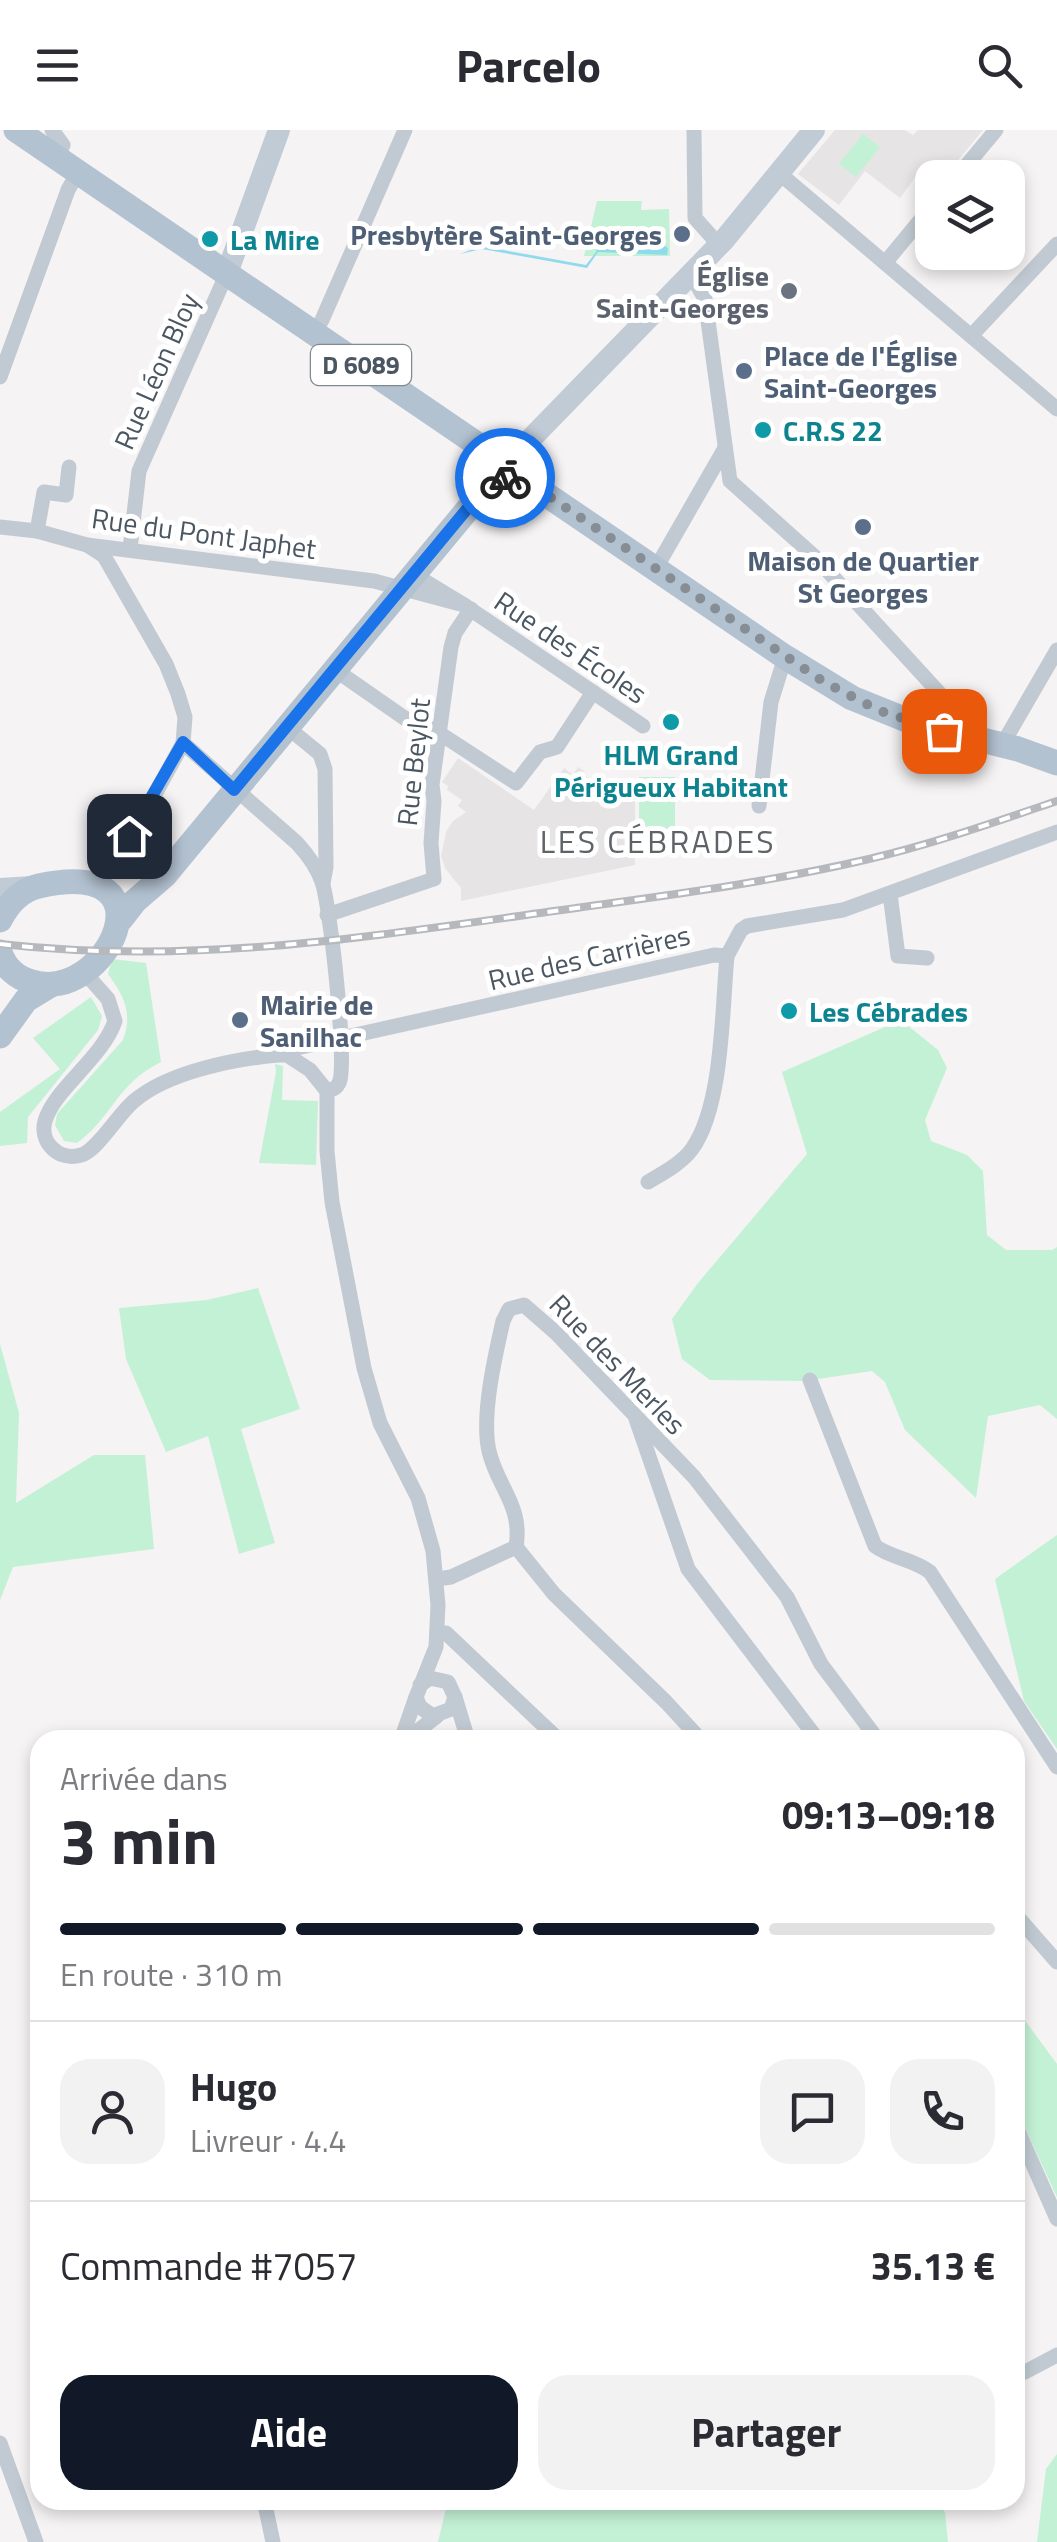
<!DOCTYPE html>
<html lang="fr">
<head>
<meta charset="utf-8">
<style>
  :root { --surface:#fff; --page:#f2f2f3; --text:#2b2b33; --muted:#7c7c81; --line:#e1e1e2; --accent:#111827 }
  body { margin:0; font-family:"Titillium Web",sans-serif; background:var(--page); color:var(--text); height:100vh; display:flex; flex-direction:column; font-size:38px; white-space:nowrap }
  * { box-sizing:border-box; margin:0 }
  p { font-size:32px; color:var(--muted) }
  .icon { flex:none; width:55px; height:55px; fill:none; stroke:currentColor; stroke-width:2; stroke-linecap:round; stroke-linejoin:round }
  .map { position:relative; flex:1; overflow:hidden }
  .drawer { position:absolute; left:30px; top:1600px; width:995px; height:780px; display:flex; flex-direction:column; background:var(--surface); border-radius:30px; box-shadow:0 5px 15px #0003 }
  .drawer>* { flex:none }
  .buttons { position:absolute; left:915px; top:30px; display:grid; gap:20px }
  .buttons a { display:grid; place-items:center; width:110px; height:110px; border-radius:20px; background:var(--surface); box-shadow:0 5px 15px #0003; font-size:50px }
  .pin { position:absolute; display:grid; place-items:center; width:85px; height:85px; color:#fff; margin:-42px; border-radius:20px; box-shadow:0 5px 15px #0006 }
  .courier { position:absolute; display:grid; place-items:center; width:100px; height:100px; margin:-50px; border:8px solid #1a73e8; border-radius:50%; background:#fff; color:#222; box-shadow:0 2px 12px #0007 }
  .head em { font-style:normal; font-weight:700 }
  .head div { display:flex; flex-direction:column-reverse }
  .head { display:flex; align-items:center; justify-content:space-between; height:170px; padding:0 30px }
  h1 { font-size:65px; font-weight:700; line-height:75px }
  .bar { display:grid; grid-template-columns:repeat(4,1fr); gap:15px 10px; align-content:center; height:120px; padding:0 30px }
  .bar i { height:12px; border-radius:8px; background:var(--line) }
  .bar .on { background:var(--accent) }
  .bar p { grid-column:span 4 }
  .line { display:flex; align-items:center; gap:25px; padding:0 30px; border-top:2px solid var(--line) }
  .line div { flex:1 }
  .round { display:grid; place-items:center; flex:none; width:105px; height:105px; border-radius:30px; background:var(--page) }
  .cta { display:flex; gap:20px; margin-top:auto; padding:20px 30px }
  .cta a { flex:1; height:115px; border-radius:30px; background:var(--accent); color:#fff; font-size:40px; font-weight:700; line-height:115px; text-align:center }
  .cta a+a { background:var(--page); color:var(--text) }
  header { display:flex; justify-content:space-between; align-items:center; height:130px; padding:0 30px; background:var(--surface); font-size:45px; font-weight:700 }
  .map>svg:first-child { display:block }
  .education { fill:#e6e4e5 }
  .green { fill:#c3f1d5 }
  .water { fill:#90daee }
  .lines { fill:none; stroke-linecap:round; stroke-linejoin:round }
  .street { stroke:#c1cad2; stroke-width:15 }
  .secondary { stroke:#c1cbd6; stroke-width:22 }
  .primary { stroke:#b3c2d1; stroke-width:25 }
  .rail-casing { stroke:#b5b8bd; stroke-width:8 }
  .rail { stroke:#fff; stroke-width:4; stroke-dasharray:11; stroke-linecap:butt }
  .done { stroke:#868d94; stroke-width:10; stroke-dasharray:0 18 }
  .route { stroke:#1a73e8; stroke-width:12 }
  .service-dot { fill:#5c6f8a; stroke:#fff; stroke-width:4 }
  .culture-dot { fill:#0f9aa8; stroke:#fff; stroke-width:4 }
  .worship-dot { fill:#6b7280; stroke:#fff; stroke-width:4 }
  .labels { text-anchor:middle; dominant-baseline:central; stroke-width:10; stroke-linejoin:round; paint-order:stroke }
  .shield { fill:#fff; stroke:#808990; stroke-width:2.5 }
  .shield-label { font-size:25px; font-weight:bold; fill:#4a5661 }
  .service-label { font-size:28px; font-weight:bold; fill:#4e5e75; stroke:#fff; text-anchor:start }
  .culture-label { font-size:28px; font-weight:bold; fill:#0d838f; stroke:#fff; text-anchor:start }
  .worship-label { font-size:28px; font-weight:bold; fill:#5b616d; stroke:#fff; text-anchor:end }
  .street-label { font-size:28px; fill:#4a5661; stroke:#fff }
  .quarter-label { font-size:32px; letter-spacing:2.5px; fill:#5f6368; stroke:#fff }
</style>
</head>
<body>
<header><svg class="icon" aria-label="menu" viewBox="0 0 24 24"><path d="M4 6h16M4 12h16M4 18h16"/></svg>Parcelo<svg class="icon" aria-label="search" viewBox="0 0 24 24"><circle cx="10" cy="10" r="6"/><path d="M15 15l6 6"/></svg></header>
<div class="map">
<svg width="1057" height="2412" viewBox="0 0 1057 2412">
  <rect width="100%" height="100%" fill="#f5f3f3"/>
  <g class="education">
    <polygon points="835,0 905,0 913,5 918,0 983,0 944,47 932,48 932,51 919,42 900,68 865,41 839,75 798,44"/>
    <polygon points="458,628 534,680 564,638 573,645 578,637 584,641 583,644 604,659 635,659 635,735 461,771 461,758 445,738 441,726 446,702 453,691 466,682 458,676 462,670 447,660 448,656 442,652"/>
  </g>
  <g class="green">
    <polygon points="863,4 880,17 856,47 839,34"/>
    <polygon points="597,71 642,71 641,80 669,79 670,126 584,126"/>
    <rect x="639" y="647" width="36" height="69"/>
    <path d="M112 829 146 833 161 932C115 955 113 987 77 1013L64 1011 55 995 57 984 123 910C133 883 124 866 108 844Z"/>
    <polygon points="91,867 102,886 98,900 28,987 27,1013 0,1016 0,982 60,939 33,908"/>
    <polygon points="901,890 938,920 947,938 925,990 931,1011 967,1025 983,1041 987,1105 1006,1120 1052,1120 1057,1117 1057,1289 1040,1275 988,1286 976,1368 905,1300 885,1252 872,1241 804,1251 710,1250 682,1229 672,1189 698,1153 807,1024 782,942"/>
    <polygon points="275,934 283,936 282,970 318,971 316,1035 259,1033 276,942"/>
    <polygon points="258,1158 300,1279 241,1299 275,1413 239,1424 208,1306 166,1322 126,1229 119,1178 207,1170"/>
    <polygon points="0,1214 19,1283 16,1373 94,1325 145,1325 154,1419 13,1437 0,1470"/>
    <polygon points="1057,1405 1057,1619 1024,1571 995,1449"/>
    <polygon points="1015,1877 1057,1934 1057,2067 1015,1976"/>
    <polygon points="1057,2324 1057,2412 1037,2412 1046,2339"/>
    <polygon points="448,2370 938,2370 945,2383 948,2412 438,2412"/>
  </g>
  <polygon class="water" points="604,108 656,111 668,118 667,125 598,122 587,138 482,119 460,124 481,116 586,135 596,122 598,112"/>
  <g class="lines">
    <g class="street">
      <polyline points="52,0 63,15 58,28"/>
      <polyline points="694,0 695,88 719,115"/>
      <polyline points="779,43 1057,279"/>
      <polyline points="956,48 996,0"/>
      <polyline points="885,133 932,76"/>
      <polyline points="691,144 705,169 730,351 814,426 964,590 964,606"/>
      <polyline points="313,203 322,190 405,0"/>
      <polyline points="971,206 1057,114"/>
      <polyline points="0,247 68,60 78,42"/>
      <polyline points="0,397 37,401 87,415 374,451 464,475 413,444"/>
      <polyline points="37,401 44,362 66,365 69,337"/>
      <path d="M87 415 104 426 166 534 178 564 185 587 183 613 297 713C307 724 317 737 322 752 330 774 348 936 339 953 336 959 333 959 327 961"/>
      <polyline points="130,419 139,341 227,143"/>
      <polyline points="656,438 725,318"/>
      <polyline points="464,475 643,596"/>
      <polyline points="334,539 413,594 433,599 516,653 540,622 557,617 593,562"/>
      <polyline points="287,597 320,624 325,639 326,737 323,753"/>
      <polyline points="1002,615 1057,520"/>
      <polyline points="759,676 771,572 785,527"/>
      <polyline points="114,739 183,613"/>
      <polyline points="890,764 898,826 927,828"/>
      <polyline points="327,785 434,749 431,713 434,671 432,655 451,517 455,503 471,479"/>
      <path d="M85 843 108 869 115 891C102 929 54 959 45 991 39 1012 59 1032 81 1025 97 1021 119 983 134 971 168 942 234 929 278 925H287L310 940 327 961V1021L332 1072 364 1238 380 1293 418 1368 433 1421 438 1475 436 1517 416 1567 420 1577 433 1586 451 1579 455 1567 448 1552 430 1548 420 1555"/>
      <polyline points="287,925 297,918 714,825 727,826 741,800 747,796 843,780 1057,702"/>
      <path d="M648 1052C663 1043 682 1033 692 1019 723 976 722 879 727 826"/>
      <path d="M810 1250 875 1416C891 1428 913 1429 930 1442L1057 1637"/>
      <polyline points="636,1289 688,1439 818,1610"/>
      <path d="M516 1417C523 1375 497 1357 489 1321 481 1286 495 1226 503 1191L509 1179 524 1175 556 1203 694 1347 787 1467 821 1534 878 1610"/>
      <polyline points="516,1417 554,1464 666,1572 701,1610"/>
      <polyline points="437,1449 451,1447 516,1417"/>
      <polyline points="437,1503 446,1503 559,1610"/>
      <polyline points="455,1567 468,1610"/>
      <polyline points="401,1610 416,1567"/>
      <polyline points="406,1610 437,1586"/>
      <polyline points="1015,1784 1057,1832"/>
      <polyline points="1015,1994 1057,2089"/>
      <polyline points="1015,2238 1025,2242 1057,2225"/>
      <polyline points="0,2313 36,2412"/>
      <polyline points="264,2370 273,2412"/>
    </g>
    <g class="secondary">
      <polyline points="227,143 279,0"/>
      <polyline points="515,325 724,110 814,0"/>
      <polyline points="0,759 32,757"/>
    </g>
    <g class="primary">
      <polyline points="16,0 496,327"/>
      <polyline points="516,344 785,527 852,568 914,593 1018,619 1057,633"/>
      <polyline points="121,789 135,771 165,745 497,344"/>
      <path d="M0 790C8 774 21 760 39 756 178 725 106 875 32 852 17 848 5 838 0 822"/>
      <polyline points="0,906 26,870 49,856"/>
    </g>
    <defs>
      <path id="rail" d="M0 814C182 834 339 811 519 786 636 769 754 756 869 729 933 714 995 692 1057 671"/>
    </defs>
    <use href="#rail" class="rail-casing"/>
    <use href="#rail" class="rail"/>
  </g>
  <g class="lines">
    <polyline class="done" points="505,348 516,344 824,552 880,581 944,601"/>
    <polyline class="route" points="129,706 183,612 234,660 496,344 505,348"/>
  </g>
  <g class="service-dot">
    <circle cx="682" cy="104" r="10"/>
    <circle cx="744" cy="241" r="10"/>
    <circle cx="863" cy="397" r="10"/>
    <circle cx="240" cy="890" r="10"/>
  </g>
  <g class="culture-dot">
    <circle cx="210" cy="109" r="10"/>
    <circle cx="763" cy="300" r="10"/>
    <circle cx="671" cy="592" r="10"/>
    <circle cx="789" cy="881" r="10"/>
  </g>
  <circle class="worship-dot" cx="789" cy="161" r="10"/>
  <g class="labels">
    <rect class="shield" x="311" y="215" width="100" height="40" rx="8"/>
    <g class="shield-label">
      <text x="361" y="235">D 6089</text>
    </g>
    <g class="service-label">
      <text x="662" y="104" text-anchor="end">Presbytère Saint-Georges</text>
      <text x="764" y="225">Place de l'Église<tspan x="764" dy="32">Saint-Georges</tspan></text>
      <text x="863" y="430" text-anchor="middle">Maison de Quartier<tspan x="863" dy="32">St Georges</tspan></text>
      <text x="260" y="874">Mairie de<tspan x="260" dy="32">Sanilhac</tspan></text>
    </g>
    <g class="culture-label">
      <text x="230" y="109">La Mire</text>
      <text x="783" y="300">C.R.S 22</text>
      <text x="671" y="624" text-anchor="middle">HLM Grand<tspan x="671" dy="32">Périgueux Habitant</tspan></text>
      <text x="809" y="881">Les Cébrades</text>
    </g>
    <g class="worship-label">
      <text x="769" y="145">Église<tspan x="769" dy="32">Saint-Georges</tspan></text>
    </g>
    <g class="street-label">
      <text transform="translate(156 241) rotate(-66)">Rue Léon Bloy</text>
      <text transform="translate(204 403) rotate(8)">Rue du Pont Japhet</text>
      <text transform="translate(571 517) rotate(34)">Rue des Écoles</text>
      <text transform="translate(413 632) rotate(-84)">Rue Beylot</text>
      <text transform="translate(589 827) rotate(-13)">Rue des Carrières</text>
      <text transform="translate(618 1234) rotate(46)">Rue des Merles</text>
    </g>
    <g class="quarter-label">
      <text x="658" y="711">LES CÉBRADES</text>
    </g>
  </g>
</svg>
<div class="buttons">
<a><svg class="icon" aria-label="layers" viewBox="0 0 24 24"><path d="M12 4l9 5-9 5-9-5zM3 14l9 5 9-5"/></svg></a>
</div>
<div class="pin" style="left:944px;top:601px;background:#ea580c"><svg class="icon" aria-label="bag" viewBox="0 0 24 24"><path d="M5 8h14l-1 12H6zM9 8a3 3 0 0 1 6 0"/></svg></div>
<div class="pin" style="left:129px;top:706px;background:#1f2937"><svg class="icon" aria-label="home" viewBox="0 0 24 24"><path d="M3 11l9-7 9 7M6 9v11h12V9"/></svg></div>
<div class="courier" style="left:505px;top:348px"><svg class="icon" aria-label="bike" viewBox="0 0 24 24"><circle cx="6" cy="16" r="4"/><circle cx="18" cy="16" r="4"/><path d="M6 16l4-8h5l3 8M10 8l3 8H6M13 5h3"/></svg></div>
<section class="drawer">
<div class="head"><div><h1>3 min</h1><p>Arrivée dans</p></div><em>09:13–09:18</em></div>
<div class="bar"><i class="on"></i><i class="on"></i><i class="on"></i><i></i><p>En route · 310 m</p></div>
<div class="line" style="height:180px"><a class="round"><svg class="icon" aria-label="person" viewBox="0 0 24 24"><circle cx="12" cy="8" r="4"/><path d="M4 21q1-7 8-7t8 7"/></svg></a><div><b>Hugo</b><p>Livreur · 4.4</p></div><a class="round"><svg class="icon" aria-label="chat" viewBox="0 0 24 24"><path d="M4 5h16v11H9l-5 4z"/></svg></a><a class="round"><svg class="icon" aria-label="phone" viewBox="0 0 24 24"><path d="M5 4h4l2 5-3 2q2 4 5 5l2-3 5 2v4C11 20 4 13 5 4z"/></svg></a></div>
<div class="line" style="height:130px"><div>Commande #7057</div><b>35.13 €</b></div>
<div class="cta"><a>Aide</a><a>Partager</a></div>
</section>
</div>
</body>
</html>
